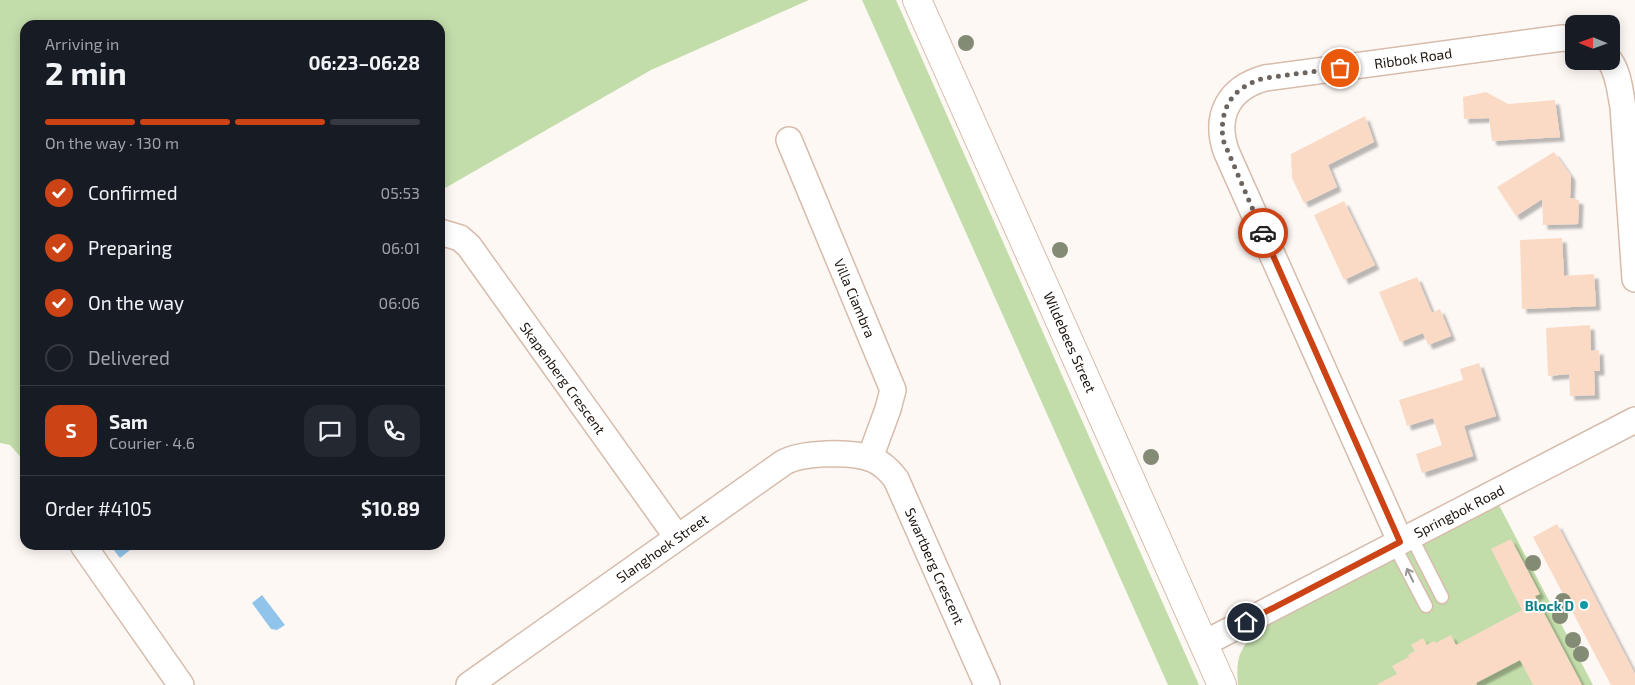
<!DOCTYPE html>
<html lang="en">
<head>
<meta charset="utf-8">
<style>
  :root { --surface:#171b24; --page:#242831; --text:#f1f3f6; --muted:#9ea1a6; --line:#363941; --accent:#cc4415 }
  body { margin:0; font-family:"Exo 2",sans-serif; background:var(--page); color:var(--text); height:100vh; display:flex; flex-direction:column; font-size:19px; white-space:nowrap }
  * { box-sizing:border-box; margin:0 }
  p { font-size:16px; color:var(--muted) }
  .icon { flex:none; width:28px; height:28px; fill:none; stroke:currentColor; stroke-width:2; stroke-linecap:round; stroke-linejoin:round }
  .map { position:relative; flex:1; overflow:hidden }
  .drawer { position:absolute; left:20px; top:20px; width:425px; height:530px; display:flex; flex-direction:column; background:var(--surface); border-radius:15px; box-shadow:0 2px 12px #0003 }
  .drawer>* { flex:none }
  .needle { width:32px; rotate:271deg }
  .controls { position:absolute; left:1565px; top:15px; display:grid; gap:10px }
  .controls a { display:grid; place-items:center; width:55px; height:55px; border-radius:10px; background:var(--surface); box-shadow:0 2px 12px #0003; font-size:25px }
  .pin { position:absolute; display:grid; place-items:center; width:42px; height:42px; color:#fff; margin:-21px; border:2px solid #fff; border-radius:50%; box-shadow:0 1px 5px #0007 }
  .courier { position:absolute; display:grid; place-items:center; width:50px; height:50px; margin:-25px; border:4px solid #cc4415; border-radius:50%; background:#fff; color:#222; box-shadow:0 1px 6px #0007 }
  .head em { font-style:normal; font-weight:700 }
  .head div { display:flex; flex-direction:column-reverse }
  .head { display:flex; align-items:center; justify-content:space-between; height:85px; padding:0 25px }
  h1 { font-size:32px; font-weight:700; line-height:38px }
  .bar { display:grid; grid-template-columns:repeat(4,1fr); gap:8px 5px; align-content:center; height:60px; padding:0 25px }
  .bar i { height:6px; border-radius:4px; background:var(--line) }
  .bar .current { background:var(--accent) }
  .bar p { grid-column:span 4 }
  .line { display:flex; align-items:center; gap:12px; padding:0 25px; border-top:1px solid var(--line) }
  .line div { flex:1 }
  .round { display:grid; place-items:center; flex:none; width:52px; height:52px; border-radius:15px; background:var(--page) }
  ol { padding:0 25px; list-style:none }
  li { display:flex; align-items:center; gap:15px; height:55px }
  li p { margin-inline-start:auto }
  li .icon { padding:5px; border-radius:50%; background:var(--accent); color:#fff; stroke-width:4 }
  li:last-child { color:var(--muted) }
  li i { width:28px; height:28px; border:2px solid var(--line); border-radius:50% }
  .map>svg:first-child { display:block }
  .green { fill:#c3ddaa }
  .water { fill:#91c4eb }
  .building { fill:#fbdac5; filter:url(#shadow) }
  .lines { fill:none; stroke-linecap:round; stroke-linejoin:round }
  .lane-casing { stroke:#d7bcac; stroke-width:15 }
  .street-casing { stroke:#d7bcac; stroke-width:28 }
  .secondary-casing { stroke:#d7bcac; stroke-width:30 }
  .lane { stroke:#fff; stroke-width:12 }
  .street { stroke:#fff; stroke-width:25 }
  .secondary { stroke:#fff; stroke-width:28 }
  .tree { fill:#848b74 }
  .oneway { stroke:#999593 }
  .done { stroke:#6c645f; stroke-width:5; stroke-dasharray:0 9 }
  .route { stroke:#cc4415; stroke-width:6 }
  .culture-dot { fill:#0f9aa8; stroke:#fff; stroke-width:2 }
  .labels { text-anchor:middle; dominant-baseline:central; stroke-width:4; stroke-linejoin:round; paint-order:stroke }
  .street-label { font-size:14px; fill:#1d140e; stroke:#fff }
  .culture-label { font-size:14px; font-weight:bold; fill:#0d838f; stroke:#fff; text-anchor:end }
</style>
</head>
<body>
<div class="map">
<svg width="1635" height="685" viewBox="0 0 1635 685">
  <defs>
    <filter id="shadow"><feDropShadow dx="4.5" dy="4.5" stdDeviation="1" flood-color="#0004"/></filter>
  </defs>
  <rect width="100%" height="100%" fill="#fef8f5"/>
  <g class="green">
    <polygon points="0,0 809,0 651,70 440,191 440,25 25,25 25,462 10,445 0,443"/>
    <polygon points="862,0 896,0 1199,685 1168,685"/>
    <path d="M1499 505 1593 685H1238C1236 659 1238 652 1255 632Z"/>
  </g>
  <g class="water">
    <polygon points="110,545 127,545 130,550 120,558"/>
    <polygon points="262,595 285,625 277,630 271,629 252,603"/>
  </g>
  <g class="building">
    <polygon points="1486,92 1508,104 1555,100 1560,137 1492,141 1489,118 1464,119 1463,97"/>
    <polygon points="1365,116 1374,142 1328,165 1337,187 1304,203 1292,178 1291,154"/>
    <polygon points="1554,152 1571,176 1570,198 1579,200 1578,224 1543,225 1542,199 1516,216 1497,187"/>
    <polygon points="1344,201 1375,265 1344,280 1314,215"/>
    <polygon points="1562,238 1564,276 1594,274 1596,306 1522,309 1520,240"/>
    <polygon points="1417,277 1432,313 1440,309 1451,336 1428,345 1423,333 1400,342 1379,292"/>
    <polygon points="1590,325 1591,351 1599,350 1600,371 1594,371 1595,395 1570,396 1569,374 1548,376 1546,328"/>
    <polygon points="1479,363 1496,416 1464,426 1473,456 1422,473 1416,454 1442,445 1433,418 1407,426 1399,400 1463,380 1460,369"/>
    <polygon points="1557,524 1635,674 1635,685 1611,685 1533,537"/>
    <polygon points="1511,539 1540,594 1535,596 1582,685 1533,685 1520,660 1476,683 1477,685 1376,685 1397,674 1392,666 1409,657 1408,655 1415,651 1411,645 1423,638 1427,645 1434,641 1436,643 1451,635 1456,645 1522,610 1491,549"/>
  </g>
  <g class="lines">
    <defs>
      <g id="lane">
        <polyline points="1411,536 1442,597"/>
        <polyline points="1394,545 1426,606"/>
      </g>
      <g id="street">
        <path d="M1610 61C1619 74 1620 92 1623 107L1635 279"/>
        <polyline points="789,140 893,390 888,409 870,458"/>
        <polyline points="440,232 460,238 469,246 677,537"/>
        <path d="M1400 541 1226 151C1214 115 1229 88 1265 78L1563 38 1574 40"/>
        <polyline points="83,545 181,685"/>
        <polyline points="1203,644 1635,420"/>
        <path d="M469 685 783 463C801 452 852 451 872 459 882 463 889 470 896 479L987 685"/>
      </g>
      <polyline id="secondary" points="917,0 1222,685"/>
    </defs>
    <use href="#lane" class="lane-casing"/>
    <use href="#street" class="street-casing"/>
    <use href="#secondary" class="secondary-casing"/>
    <use href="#lane" class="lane"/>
    <use href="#street" class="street"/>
    <use href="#secondary" class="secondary"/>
  </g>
  <g class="tree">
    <circle cx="966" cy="43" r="8"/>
    <circle cx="1060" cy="250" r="8"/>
    <circle cx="1151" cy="457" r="8"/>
    <circle cx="1533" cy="563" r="8"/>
    <circle cx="1563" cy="601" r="8"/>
    <circle cx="1560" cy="616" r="8"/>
    <circle cx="1573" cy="640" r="8"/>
    <circle cx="1581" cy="654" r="8"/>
  </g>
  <defs><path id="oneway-shaft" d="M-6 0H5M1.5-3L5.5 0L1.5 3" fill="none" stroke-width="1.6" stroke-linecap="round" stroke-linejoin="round" transform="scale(1.25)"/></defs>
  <use class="oneway" href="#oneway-shaft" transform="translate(1410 575) rotate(-116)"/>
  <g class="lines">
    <path class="done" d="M1263 233 1223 140C1219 107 1233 87 1265 78L1340 68"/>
    <polyline class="route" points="1246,622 1400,542 1263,233"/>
  </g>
  <circle class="culture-dot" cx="1584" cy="605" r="5"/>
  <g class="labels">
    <g class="street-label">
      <text transform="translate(1413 58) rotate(-8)">Ribbok Road</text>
      <text transform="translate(855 298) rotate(67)">Villa Ciambra</text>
      <text transform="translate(1070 342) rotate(66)">Wildebees Street</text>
      <text transform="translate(563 378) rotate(54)">Skapenberg Crescent</text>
      <text transform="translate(1459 511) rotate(-27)">Springbok Road</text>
      <text transform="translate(662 548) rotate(-35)">Slanghoek Street</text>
      <text transform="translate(935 566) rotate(66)">Swartberg Crescent</text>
    </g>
    <g class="culture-label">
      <text x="1574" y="605">Block D</text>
    </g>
  </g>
</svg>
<div class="controls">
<a><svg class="needle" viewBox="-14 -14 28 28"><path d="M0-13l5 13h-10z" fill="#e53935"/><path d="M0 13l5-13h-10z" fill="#9ea1a6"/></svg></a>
</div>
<div class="pin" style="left:1340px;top:68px;background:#ea580c"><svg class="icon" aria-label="bag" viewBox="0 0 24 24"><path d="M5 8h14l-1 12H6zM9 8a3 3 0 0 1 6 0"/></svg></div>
<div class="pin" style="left:1246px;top:622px;background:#1f2937"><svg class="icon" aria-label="home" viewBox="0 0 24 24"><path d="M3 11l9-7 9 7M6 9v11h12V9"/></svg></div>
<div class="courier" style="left:1263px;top:233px"><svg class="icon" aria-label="car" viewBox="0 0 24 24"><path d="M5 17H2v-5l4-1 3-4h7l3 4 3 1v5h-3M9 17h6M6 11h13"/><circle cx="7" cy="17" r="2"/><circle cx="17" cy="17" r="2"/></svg></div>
<section class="drawer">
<div class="head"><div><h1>2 min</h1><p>Arriving in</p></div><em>06:23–06:28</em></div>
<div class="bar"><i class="current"></i><i class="current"></i><i class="current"></i><i></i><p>On the way · 130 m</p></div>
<ol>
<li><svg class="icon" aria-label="check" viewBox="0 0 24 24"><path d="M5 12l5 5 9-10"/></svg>Confirmed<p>05:53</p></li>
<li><svg class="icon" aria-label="check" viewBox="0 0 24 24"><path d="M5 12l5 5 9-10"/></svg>Preparing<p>06:01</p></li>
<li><svg class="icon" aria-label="check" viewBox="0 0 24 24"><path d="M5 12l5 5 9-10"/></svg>On the way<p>06:06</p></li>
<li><i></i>Delivered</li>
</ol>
<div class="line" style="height:90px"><b class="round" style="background:var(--accent);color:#fff">S</b><div><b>Sam</b><p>Courier · 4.6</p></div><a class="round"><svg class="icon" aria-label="chat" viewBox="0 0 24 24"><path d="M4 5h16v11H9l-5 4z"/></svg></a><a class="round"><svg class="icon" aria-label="phone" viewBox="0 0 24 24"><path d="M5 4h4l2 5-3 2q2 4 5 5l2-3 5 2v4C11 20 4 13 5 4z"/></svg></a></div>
<div class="line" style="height:65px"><div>Order #4105</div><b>$10.89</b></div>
</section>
</div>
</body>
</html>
